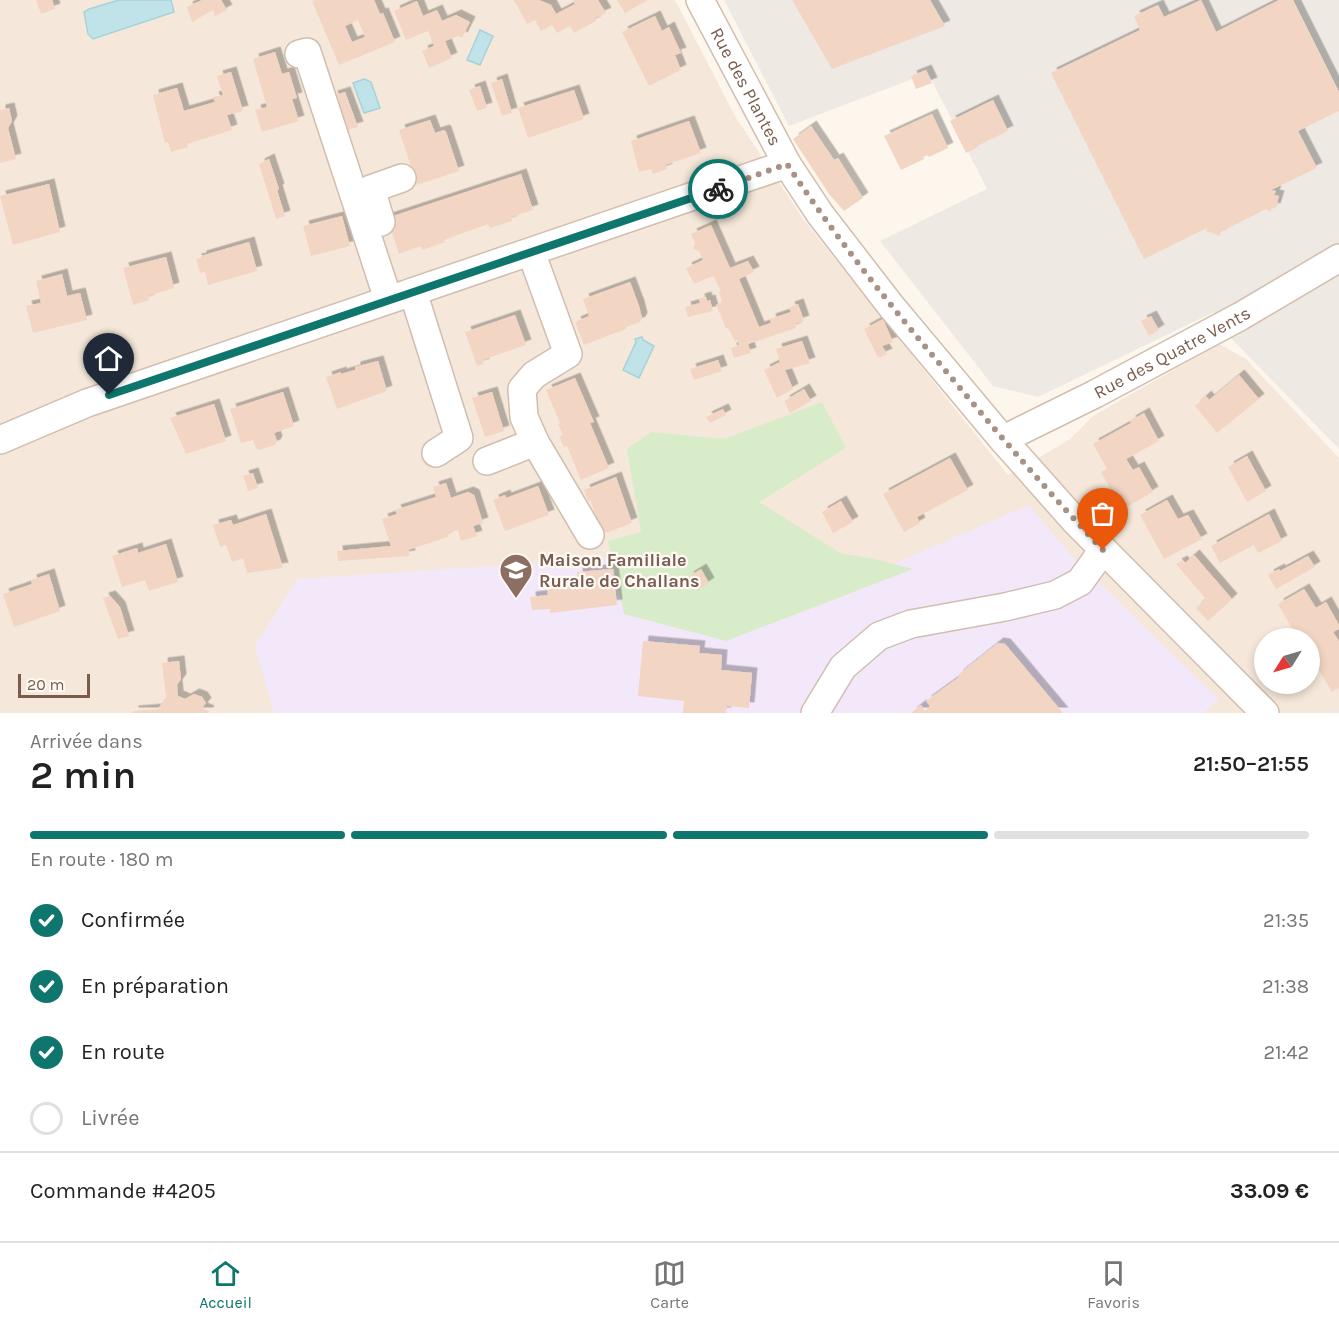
<!DOCTYPE html>
<html lang="fr">
<head>
<meta charset="utf-8">
<style>
  :root { --surface:#fff; --page:#f6f6f6; --text:#222; --muted:#767676; --line:#e0e0e0; --accent:#0f766e }
  body { margin:0; font-family:Karla,sans-serif; background:var(--page); color:var(--text); height:100vh; display:flex; flex-direction:column; font-size:22px; white-space:nowrap }
  * { box-sizing:border-box; margin:0 }
  p { font-size:20px; color:var(--muted) }
  .icon { flex:none; width:33px; height:33px; fill:none; stroke:currentColor; stroke-width:2; stroke-linecap:round; stroke-linejoin:round }
  .map { position:relative; height:713px; overflow:hidden }
  .drawer { display:flex; flex-direction:column; background:var(--surface); flex:1 }
  .drawer>* { flex:none }
  .needle { width:39px; rotate:233deg }
  .tools { position:absolute; left:1254px; top:628px; display:grid; gap:12px }
  .tools a { display:grid; place-items:center; width:66px; height:66px; border-radius:50%; background:var(--surface); box-shadow:0 3px 9px #0003; font-size:30px }
  .scale { position:absolute; left:18px; bottom:15px; width:72px; box-sizing:border-box; padding-left:6px; border:3px solid #7a5c4d; border-top:0; font-size:16px; line-height:21px; white-space:nowrap; color:#7a5c4d; -webkit-text-stroke:4px #fffaf3; paint-order:stroke }
  .pin { position:absolute; display:grid; place-items:center; width:51px; height:51px; color:#fff; margin:-62px -26px; border-radius:50% 50% 50% 0; rotate:-45deg; box-shadow:0 0 6px #0007 }
  .pin .icon { rotate:45deg }
  .courier { position:absolute; display:grid; place-items:center; width:60px; height:60px; margin:-30px; border:4px solid #0f766e; border-radius:50%; background:#fff; color:#222; box-shadow:0 2px 8px #0007 }
  .overview em { font-style:normal; font-weight:600 }
  .overview div { display:flex; flex-direction:column-reverse }
  .overview { display:flex; align-items:center; justify-content:space-between; height:102px; padding:0 30px }
  h1 { font-size:39px; font-weight:600; line-height:45px }
  .bar { display:grid; grid-template-columns:repeat(4,1fr); gap:9px 6px; align-content:center; height:72px; padding:0 30px }
  .bar i { height:8px; border-radius:4px; background:var(--line) }
  .bar .on { background:var(--accent) }
  .bar p { grid-column:span 4 }
  .line { display:flex; align-items:center; gap:15px; padding:0 30px; border-top:2px solid var(--line) }
  .line div { flex:1 }
  ol { padding:0 30px; list-style:none }
  li { display:flex; align-items:center; gap:18px; height:66px }
  li p { margin-inline-start:auto }
  li .icon { padding:6px; border-radius:50%; background:var(--accent); color:#fff; stroke-width:4 }
  li:last-child { color:var(--muted) }
  li i { width:33px; height:33px; border:3px solid var(--line); border-radius:50% }
  .dock { display:flex; justify-content:space-around; align-items:center; height:84px; border-top:2px solid var(--line); background:var(--surface); font-size:16px; color:var(--muted) }
  .dock a { display:grid; justify-items:center; gap:3px }
  .dock .on { color:var(--accent) }
  .map>svg:first-child { display:block }
  .residential { fill:#f5e8da; fill-rule:evenodd }
  .industrial { fill:#efe9e4 }
  .education { fill:#f3e8fa }
  .green { fill:#d8ecc9 }
  .water { fill:#bfe3e8; stroke:#a5d3da; stroke-width:1.5 }
  .building { fill:#f3d5c3; fill-rule:evenodd; filter:url(#shadow) }
  .lines { fill:none; stroke-linecap:round; stroke-linejoin:round }
  .minor-casing { stroke:#d1beb0; stroke-width:30 }
  .minor { stroke:#fff; stroke-width:27 }
  .done { stroke:#a89285; stroke-width:6; stroke-dasharray:0 10.8 }
  .route { stroke:#0f766e; stroke-width:8 }
  .labels { text-anchor:middle; dominant-baseline:central; stroke-width:4.5; stroke-linejoin:round; paint-order:stroke }
  .street-label { font-size:18px; fill:#7a5c4d; stroke:#fffaf3 }
  .education-label { font-size:18px; font-weight:bold; fill:#785e54; stroke:#fffaf3; text-anchor:start }
</style>
</head>
<body>
<div class="map">
<svg width="1339" height="713" viewBox="0 0 1339 713">
  <defs>
    <filter id="shadow"><feDropShadow dx="5.5" dy="-5.5" stdDeviation="0" flood-color="#0004"/></filter>
  </defs>
  <rect width="100%" height="100%" fill="#fdf6ec"/>
  <path class="residential" d="M0 0H675L735 116 804 220 1008 475 1069 440 1093 416 1219 344 1246 359 1339 458V713H0ZM1264 639H1310V684H1264Z"/>
  <polygon class="industrial" points="724,0 1339,0 1339,449 1231,338 1214,312 1038,397 993,386 880,241 987,189 928,73 789,126"/>
  <polygon class="education" points="1029,505 1068,552 1219,700 1203,713 274,713 255,646 297,579 705,552 767,619"/>
  <polygon class="green" points="822,402 846,448 759,502 840,553 875,559 913,569 726,641 624,614 608,541 641,532 627,449 651,432 724,439"/>
  <g class="water">
    <polygon points="119,0 171,0 174,12 93,39 88,34 84,12 89,9"/>
    <polygon points="480,30 493,36 480,65 467,60"/>
    <polygon points="364,79 371,82 380,108 364,113 353,83"/>
    <polygon points="642,337 643,340 654,346 639,378 623,370 636,342 635,339"/>
  </g>
  <g class="building">
    <polygon points="36,0 52,0 55,9 41,14"/>
    <polygon points="202,0 221,0 227,10 215,16 213,10 192,22 187,7"/>
    <path d="M316 0H374L380 14 383 13 395 42 339 65 312 1ZM358 20 365 37 352 42 345 26Z"/>
    <polygon points="514,0 539,0 551,5 556,14 575,4 573,0 598,0 606,13 595,18 596,21 574,33 570,26 557,33 552,25 541,31 535,20 527,24"/>
    <polygon points="617,0 648,0 625,13"/>
    <polygon points="792,0 930,0 945,26 832,69"/>
    <polygon points="1201,0 1216,32 1279,0 1293,0 1339,92 1339,111 1298,131 1317,168 1271,190 1276,191 1274,195 1279,196 1275,209 1272,208 1270,212 1266,209 1221,232 1220,236 1206,231 1207,228 1144,259 1051,73 1140,30 1134,16 1158,5 1164,17"/>
    <polygon points="417,1 423,16 437,10 442,21 456,15 470,22 462,38 458,36 445,41 452,58 429,68 422,51 434,46 428,31 406,40 394,11"/>
    <polygon points="655,16 662,31 669,27 681,53 675,55 681,70 649,86 622,32"/>
    <polygon points="275,52 282,74 289,72 297,98 292,99 299,121 262,132 255,110 267,107 253,59"/>
    <polygon points="926,70 932,83 916,89 911,76"/>
    <polygon points="231,72 243,111 227,115 232,130 187,144 188,147 171,152 168,142 165,143 153,95 177,88 184,111 215,102 213,97 223,95 217,76"/>
    <polygon points="502,79 512,113 502,116 491,83"/>
    <polygon points="480,86 487,108 477,111 469,90"/>
    <polygon points="574,90 584,119 528,138 518,108"/>
    <polygon points="345,92 358,127 344,131 332,96"/>
    <polygon points="993,100 1008,131 977,146 977,148 966,153 950,121"/>
    <polygon points="9,108 12,121 8,128 16,159 0,163 0,110"/>
    <polygon points="932,114 948,148 929,157 928,155 923,157 924,159 901,170 884,136"/>
    <polygon points="430,120 435,133 444,130 446,132 459,171 417,185 399,130"/>
    <polygon points="689,121 701,153 665,165 667,169 653,174 651,169 639,172 631,141"/>
    <polygon points="811,126 834,160 838,158 863,198 844,211 829,194 793,139"/>
    <polygon points="269,159 279,189 277,190 285,216 276,219 259,164"/>
    <polygon points="521,174 533,210 511,217 512,221 490,228 488,224 444,240 445,242 434,246 422,250 421,246 399,254 387,218"/>
    <polygon points="49,184 60,232 13,245 0,196"/>
    <polygon points="342,216 350,246 311,256 303,226"/>
    <polygon points="711,225 730,268 748,261 754,272 739,279 759,327 771,323 770,319 791,312 789,307 798,304 804,321 795,324 796,328 748,344 751,353 734,358 731,348 739,345 738,340 735,341 728,328 726,328 716,305 722,302 719,292 721,291 713,276 694,284 686,268 703,260 699,251 693,249 695,243 691,234"/>
    <polygon points="249,242 257,271 208,285 205,272 200,273 196,259 201,258 201,256"/>
    <polygon points="166,257 174,288 148,296 149,300 133,305 123,268"/>
    <polygon points="62,274 67,296 80,293 87,320 33,333 26,306 41,303 36,281"/>
    <polygon points="630,282 639,306 642,318 640,322 626,327 626,329 584,345 575,322 589,316 583,299"/>
    <polygon points="706,297 707,301 710,300 713,311 688,317 685,307 700,303 699,299"/>
    <polygon points="515,315 526,345 482,360 484,364 477,366 465,332"/>
    <polygon points="1151,316 1159,330 1149,336 1141,321"/>
    <polygon points="883,319 893,342 882,346 887,354 878,358 864,329"/>
    <polygon points="802,341 810,363 785,370 793,389 777,398 764,370 780,362 776,349"/>
    <polygon points="718,360 722,371 694,380 690,369"/>
    <polygon points="378,361 387,391 337,409 326,377 341,372 341,374 355,370 355,367"/>
    <polygon points="1239,375 1259,399 1217,433 1195,406 1206,396 1209,400"/>
    <polygon points="575,378 594,422 590,423 609,468 581,480 567,446 564,447 559,436 563,435 558,424 560,423 546,390"/>
    <polygon points="804,389 811,401 790,413 784,401"/>
    <polygon points="283,392 294,426 274,433 277,441 275,445 259,450 256,448 253,440 241,443 230,409"/>
    <polygon points="492,392 504,431 485,437 472,398"/>
    <polygon points="214,404 226,441 186,454 170,418"/>
    <polygon points="723,409 726,415 710,423 706,417"/>
    <polygon points="1144,413 1159,441 1126,459 1133,470 1139,467 1153,492 1125,508 1119,497 1116,499 1101,472 1107,469 1093,444 1131,423 1130,421"/>
    <polygon points="1247,456 1266,491 1247,502 1228,467"/>
    <polygon points="950,458 968,490 917,517 920,523 904,532 883,494"/>
    <polygon points="253,473 258,488 248,491 243,476"/>
    <polygon points="616,477 632,523 603,534 590,500 588,501 584,490"/>
    <polygon points="446,483 451,498 468,492 474,495 483,523 473,526 477,536 461,541 458,530 448,533 448,537 408,550 410,556 338,561 337,551 391,546 382,519 397,514 395,510 436,497 433,487"/>
    <polygon points="538,486 549,515 505,531 493,500 505,495 506,498"/>
    <polygon points="1167,500 1178,519 1188,515 1202,539 1164,559 1140,515"/>
    <polygon points="841,501 853,522 833,533 822,512"/>
    <polygon points="266,514 283,568 247,573 243,558 232,562 226,545 220,547 213,525 231,520 233,525"/>
    <polygon points="1269,514 1282,541 1258,553 1254,545 1220,563 1211,546"/>
    <polygon points="166,544 178,582 149,591 145,580 122,587 112,556 137,548 138,553"/>
    <polygon points="1194,555 1232,599 1208,621 1196,608 1206,599 1176,564 1182,561 1184,564"/>
    <polygon points="1308,556 1315,567 1276,589 1268,575 1279,569 1280,571"/>
    <polygon points="613,569 617,605 550,613 550,609 532,610 530,597 548,595 547,588 578,585 577,572"/>
    <polygon points="701,569 709,583 697,591 688,577"/>
    <polygon points="49,574 60,611 14,627 3,594 32,584 31,580"/>
    <polygon points="1304,589 1316,608 1326,602 1339,625 1339,629 1333,632 1339,641 1339,688 1332,692 1313,660 1311,661 1310,658 1310,639 1298,639 1278,604"/>
    <polygon points="110,596 120,607 129,636 118,639 103,598"/>
    <polygon points="643,641 700,646 699,653 722,655 721,670 752,673 749,708 727,706 726,713 683,713 684,701 638,696"/>
    <polygon points="998,643 1005,644 1063,713 911,713 921,705 925,711 930,706 926,701 959,677 958,675"/>
    <polygon points="179,661 181,679 177,685 178,696 185,699 194,694 202,697 206,703 202,708 209,711 208,713 133,713 133,711 158,709 166,697 162,663"/>
  </g>
  <g class="lines">
    <defs>
      <g id="minor">
        <path id="s1" d="M700 0 787 164 820 214 891 306 1004 441 1075 521 1265 713"/>
        <polyline points="299,54 307,52 388,299"/>
        <polyline points="381,222 371,189 402,178"/>
        <polyline points="531,252 568,354 534,375 522,389 524,417 535,442 590,535"/>
        <polyline points="413,292 459,438 436,453"/>
        <polyline points="0,440 87,403 787,164"/>
        <path id="s2" d="M1004 441 1012 435 1095 394 1241 316 1339 258"/>
        <polyline points="487,461 535,442"/>
        <polyline points="815,713 843,667 879,636 911,624 1005,607 1055,595 1080,582 1103,550"/>
      </g>
    </defs>
    <use href="#minor" class="minor-casing"/>
    <use href="#minor" class="minor"/>
  </g>
  <g class="lines">
    <path class="done" d="M718 189 787 164C836 238 892 308 950 376 1000 436 1050 494 1103 550"/>
    <polyline class="route" points="109,395 718,189"/>
  </g>
  <defs>
    <symbol id="school-pin" viewBox="-11 -11 22 30"><path d="M0 17L-7.5 6A9.5 9.5 0 1 1 7.5 6Z" fill="#8d6e63" stroke="#fffaf3"/><path d="M0-5L7-2L0 1L-7-2ZM-4 1L0 2.5L4 1V4Q0 6-4 4Z" fill="#fff"/></symbol>
  </defs>
  <g fill-rule="evenodd">
    <use href="#school-pin" x="497" y="551" width="38" height="52"/>
  </g>
  <g class="labels">
    <g class="street-label">
      <text stroke="none"><textPath href="#s1" startOffset="98">Rue des Plantes</textPath></text>
      <text stroke="none"><textPath href="#s2" startOffset="190">Rue des Quatre Vents</textPath></text>
    </g>
    <g class="education-label">
      <text x="539" y="560">Maison Familiale<tspan x="539" dy="21">Rurale de Challans</tspan></text>
    </g>
  </g>
</svg>
<div class="tools">
<a><svg class="needle" viewBox="-14 -14 28 28"><path d="M0-13l5 13h-10z" fill="#e53935"/><path d="M0 13l5-13h-10z" fill="#767676"/></svg></a>
</div>
<div class="scale">20 m</div>
<div class="pin" style="left:1103px;top:550px;background:#ea580c"><svg class="icon" aria-label="bag" viewBox="0 0 24 24"><path d="M5 8h14l-1 12H6zM9 8a3 3 0 0 1 6 0"/></svg></div>
<div class="pin" style="left:109px;top:395px;background:#1f2937"><svg class="icon" aria-label="home" viewBox="0 0 24 24"><path d="M3 11l9-7 9 7M6 9v11h12V9"/></svg></div>
<div class="courier" style="left:718px;top:189px"><svg class="icon" aria-label="bike" viewBox="0 0 24 24"><circle cx="6" cy="16" r="4"/><circle cx="18" cy="16" r="4"/><path d="M6 16l4-8h5l3 8M10 8l3 8H6M13 5h3"/></svg></div>
</div>
<section class="drawer">
<div class="overview"><div><h1>2 min</h1><p>Arrivée dans</p></div><em>21:50–21:55</em></div>
<div class="bar"><i class="on"></i><i class="on"></i><i class="on"></i><i></i><p>En route · 180 m</p></div>
<ol>
<li><svg class="icon" aria-label="check" viewBox="0 0 24 24"><path d="M5 12l5 5 9-10"/></svg>Confirmée<p>21:35</p></li>
<li><svg class="icon" aria-label="check" viewBox="0 0 24 24"><path d="M5 12l5 5 9-10"/></svg>En préparation<p>21:38</p></li>
<li><svg class="icon" aria-label="check" viewBox="0 0 24 24"><path d="M5 12l5 5 9-10"/></svg>En route<p>21:42</p></li>
<li><i></i>Livrée</li>
</ol>
<div class="line" style="height:78px"><div>Commande #4205</div><b>33.09 €</b></div>
</section>
<nav class="dock">
<a class="on"><svg class="icon" aria-label="home" viewBox="0 0 24 24"><path d="M3 11l9-7 9 7M6 9v11h12V9"/></svg>Accueil</a>
<a><svg class="icon" aria-label="map" viewBox="0 0 24 24"><path d="M3 6l6-2 6 2 6-2v14l-6 2-6-2-6 2zM9 4v14M15 6v14"/></svg>Carte</a>
<a><svg class="icon" aria-label="saved" viewBox="0 0 24 24"><path d="M7 4h10v16l-5-4-5 4z"/></svg>Favoris</a>
</nav>
</body>
</html>
